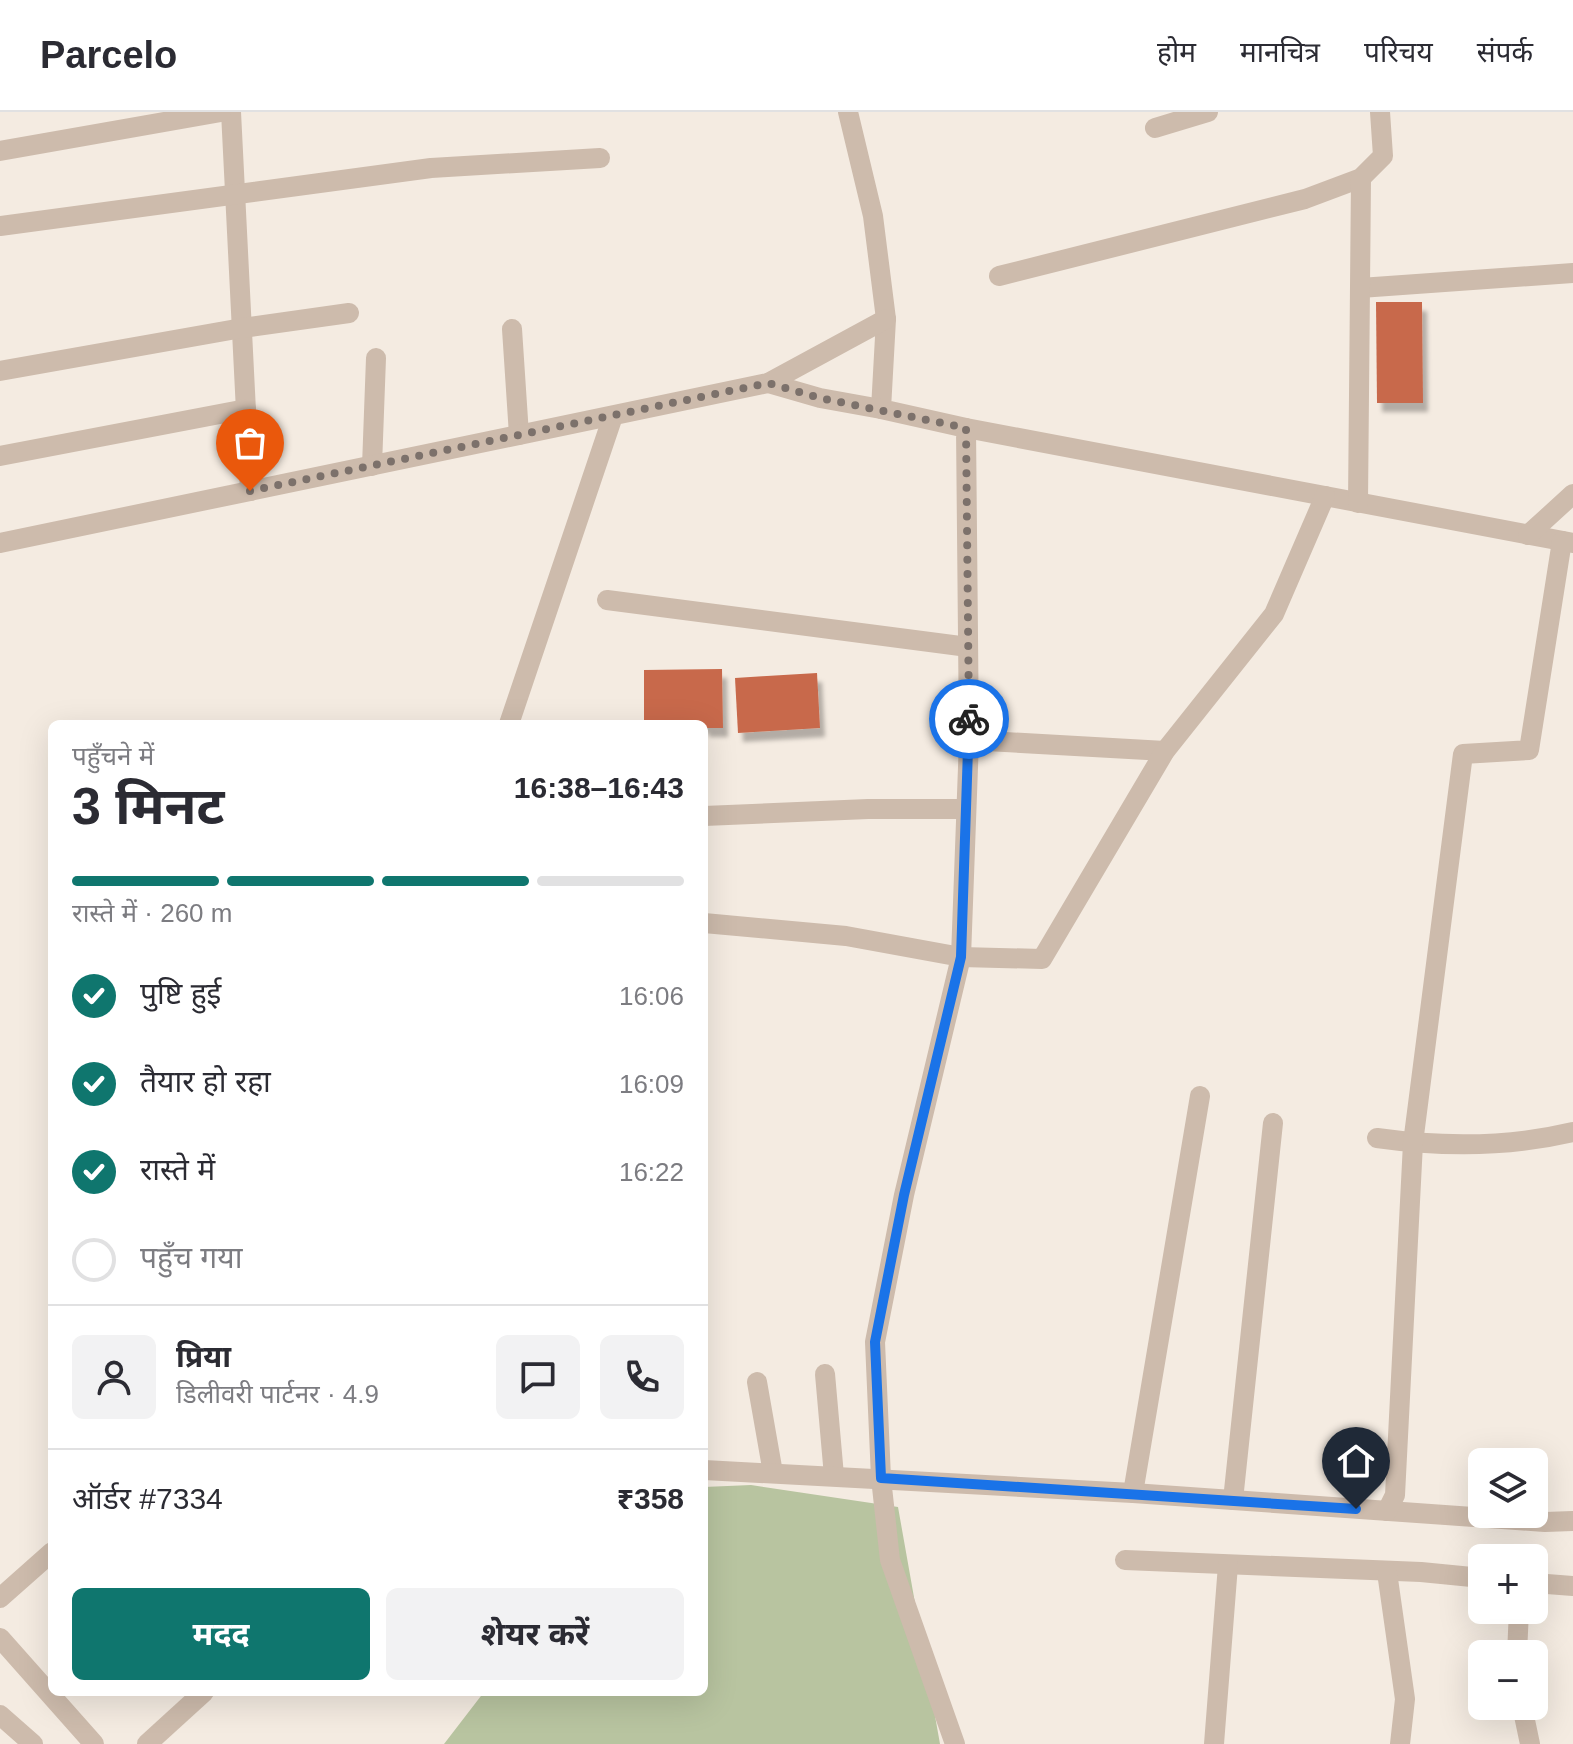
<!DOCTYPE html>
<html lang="hi">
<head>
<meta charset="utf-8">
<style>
  :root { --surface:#fff; --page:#f2f2f3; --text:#2b2b33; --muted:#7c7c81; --line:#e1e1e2; --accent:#0f766e }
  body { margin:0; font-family:Helvetica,"Noto Sans Devanagari",sans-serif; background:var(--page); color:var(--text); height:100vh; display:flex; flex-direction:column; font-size:30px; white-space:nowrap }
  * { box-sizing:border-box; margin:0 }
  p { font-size:26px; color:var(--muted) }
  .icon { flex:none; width:44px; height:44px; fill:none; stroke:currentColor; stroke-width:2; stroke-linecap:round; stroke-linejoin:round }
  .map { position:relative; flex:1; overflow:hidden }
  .details { position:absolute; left:48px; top:608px; width:660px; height:976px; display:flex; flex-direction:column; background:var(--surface); border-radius:12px; box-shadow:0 8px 32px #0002 }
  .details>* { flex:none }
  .buttons { position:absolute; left:1468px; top:1336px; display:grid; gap:16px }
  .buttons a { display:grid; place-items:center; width:80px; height:80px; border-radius:12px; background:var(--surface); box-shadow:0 8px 32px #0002; font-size:40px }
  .pin { position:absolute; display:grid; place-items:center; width:68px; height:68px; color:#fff; margin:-82px -34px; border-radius:50% 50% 50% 0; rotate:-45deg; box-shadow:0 0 8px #0007 }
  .pin .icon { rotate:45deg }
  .courier { position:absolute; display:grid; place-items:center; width:80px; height:80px; margin:-40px; border:6px solid #1a73e8; border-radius:50%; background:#fff; color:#222; box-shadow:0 2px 10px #0007 }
  .head em { font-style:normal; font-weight:700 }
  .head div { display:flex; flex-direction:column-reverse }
  .head { display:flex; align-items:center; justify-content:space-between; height:136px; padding:0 24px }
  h1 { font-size:52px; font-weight:700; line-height:60px }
  .bar { display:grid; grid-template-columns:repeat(4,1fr); gap:12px 8px; align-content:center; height:96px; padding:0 24px }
  .bar i { height:10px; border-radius:6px; background:var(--line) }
  .bar .active { background:var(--accent) }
  .bar p { grid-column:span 4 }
  .line { display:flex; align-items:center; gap:20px; padding:0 24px; border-top:2px solid var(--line) }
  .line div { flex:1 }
  .round { display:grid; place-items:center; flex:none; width:84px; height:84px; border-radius:12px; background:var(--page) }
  ol { padding:0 24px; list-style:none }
  li { display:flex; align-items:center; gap:24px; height:88px }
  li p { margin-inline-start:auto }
  li .icon { padding:8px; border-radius:50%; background:var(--accent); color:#fff; stroke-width:4 }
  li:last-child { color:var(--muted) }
  li i { width:44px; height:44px; border:4px solid var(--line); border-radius:50% }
  .action { display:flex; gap:16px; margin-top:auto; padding:16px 24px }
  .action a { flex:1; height:92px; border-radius:12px; background:var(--accent); color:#fff; font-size:32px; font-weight:700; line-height:92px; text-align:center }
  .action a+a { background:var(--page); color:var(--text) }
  header { display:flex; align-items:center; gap:48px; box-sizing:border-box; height:112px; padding:0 40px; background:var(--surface); border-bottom:2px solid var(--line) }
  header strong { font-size:38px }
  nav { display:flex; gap:44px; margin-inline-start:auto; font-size:28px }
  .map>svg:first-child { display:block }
  .green { fill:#b8c4a0 }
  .building { fill:#c8694b; filter:url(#shadow) }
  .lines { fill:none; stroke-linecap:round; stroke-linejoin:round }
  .street { stroke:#cdbbac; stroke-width:20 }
  .done { stroke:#7c716b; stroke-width:8; stroke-dasharray:0 14.4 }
  .route { stroke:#1a73e8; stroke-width:10 }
</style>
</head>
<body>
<header>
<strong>Parcelo</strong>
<nav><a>होम</a><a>मानचित्र</a><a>परिचय</a><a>संपर्क</a></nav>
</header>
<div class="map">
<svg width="1573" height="1632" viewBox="0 0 1573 1632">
  <defs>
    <filter id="shadow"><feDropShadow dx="5" dy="9" stdDeviation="2" flood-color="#0004"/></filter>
  </defs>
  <rect width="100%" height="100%" fill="#f4ebe1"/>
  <polygon class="green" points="751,1373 898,1395 940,1632 444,1632 484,1580 704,1580 704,1375"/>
  <g class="building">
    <polygon points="1376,190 1422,190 1423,291 1377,291"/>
    <polygon points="722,557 723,616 704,616 704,612 644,612 644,558"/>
    <polygon points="817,561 820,616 738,621 735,566"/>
  </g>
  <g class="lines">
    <g class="street">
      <polyline points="231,0 250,379"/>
      <polyline points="848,0 873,104 886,207 881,297 966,316 969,628 961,845 904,1083 875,1230 881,1366 890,1448 955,1632"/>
      <polyline points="1155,16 1208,0"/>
      <polyline points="0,39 221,0"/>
      <polyline points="0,114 431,56 600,46"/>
      <polyline points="999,164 1305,87 1361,66 1383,44 1380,0"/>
      <polyline points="1360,176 1573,161"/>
      <polyline points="512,217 519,323"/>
      <polyline points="0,259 242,216 349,201"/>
      <polyline points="768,271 820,286 881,297"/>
      <polyline points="966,316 1573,431"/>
      <polyline points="0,344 246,297"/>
      <polyline points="372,354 376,246"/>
      <polyline points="1358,391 1361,66"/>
      <polyline points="1528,423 1573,382"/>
      <polyline points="0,431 768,271 886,207"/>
      <polyline points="607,488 968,535"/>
      <polyline points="509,612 613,304"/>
      <polyline points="969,628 1165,639"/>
      <polyline points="704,704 868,697 966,697"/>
      <polyline points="704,811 846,824 961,845 1042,847 1165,639 1274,502 1325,384"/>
      <path d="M1377 1026C1441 1035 1510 1035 1573 1020"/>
      <polyline points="825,1262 834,1364"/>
      <polyline points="757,1270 773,1361"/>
      <polyline points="704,1358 1133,1381 1545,1410 1573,1409"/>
      <polyline points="1133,1381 1200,984"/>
      <polyline points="1233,1388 1273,1011"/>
      <polyline points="1387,1399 1395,1383 1413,1031 1463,642 1529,638 1562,429"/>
      <polyline points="1125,1448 1421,1460 1482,1466"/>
      <polyline points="1387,1460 1405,1587 1400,1632"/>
      <polyline points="1534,1471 1573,1474"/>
      <polyline points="0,1486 52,1440"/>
      <polyline points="0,1526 94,1632"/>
      <polyline points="1517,1542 1519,1498"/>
      <polyline points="1522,1594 1530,1632"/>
      <polyline points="0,1603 33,1632"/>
      <polyline points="147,1632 204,1580"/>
      <polyline points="1214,1632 1228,1453"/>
    </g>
  </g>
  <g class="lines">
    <polyline class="done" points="250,379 768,271 820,286 966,316 969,607"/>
    <polyline class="route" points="969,607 961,845 904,1083 875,1230 881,1366 1356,1397"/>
  </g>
</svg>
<div class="buttons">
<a><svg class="icon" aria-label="layers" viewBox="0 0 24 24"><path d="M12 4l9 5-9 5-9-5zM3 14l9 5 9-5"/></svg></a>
<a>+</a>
<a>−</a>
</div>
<div class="pin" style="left:250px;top:379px;background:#ea580c"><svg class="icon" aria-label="bag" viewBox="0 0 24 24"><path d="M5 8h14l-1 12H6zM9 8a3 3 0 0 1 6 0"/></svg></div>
<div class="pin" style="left:1356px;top:1397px;background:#1f2937"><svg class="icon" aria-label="home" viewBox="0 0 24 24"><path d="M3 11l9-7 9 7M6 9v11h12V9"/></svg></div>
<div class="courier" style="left:969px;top:607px"><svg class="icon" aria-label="bike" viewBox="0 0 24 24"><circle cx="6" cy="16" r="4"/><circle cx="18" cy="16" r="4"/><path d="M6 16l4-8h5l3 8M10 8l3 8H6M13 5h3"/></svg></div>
<section class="details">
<div class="head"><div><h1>3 मिनट</h1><p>पहुँचने में</p></div><em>16:38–16:43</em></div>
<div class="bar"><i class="active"></i><i class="active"></i><i class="active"></i><i></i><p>रास्ते में · 260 m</p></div>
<ol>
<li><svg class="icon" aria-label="check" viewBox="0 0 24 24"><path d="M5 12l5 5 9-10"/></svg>पुष्टि हुई<p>16:06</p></li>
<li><svg class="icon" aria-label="check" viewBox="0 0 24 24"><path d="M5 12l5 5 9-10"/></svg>तैयार हो रहा<p>16:09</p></li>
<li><svg class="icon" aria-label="check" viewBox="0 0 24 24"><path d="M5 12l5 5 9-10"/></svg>रास्ते में<p>16:22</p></li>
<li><i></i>पहुँच गया</li>
</ol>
<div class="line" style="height:144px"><a class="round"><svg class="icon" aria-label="person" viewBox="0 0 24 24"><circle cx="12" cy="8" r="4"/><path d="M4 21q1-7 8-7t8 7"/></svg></a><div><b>प्रिया</b><p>डिलीवरी पार्टनर · 4.9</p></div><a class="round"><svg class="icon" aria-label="chat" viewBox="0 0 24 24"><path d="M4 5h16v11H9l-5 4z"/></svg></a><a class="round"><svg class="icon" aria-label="phone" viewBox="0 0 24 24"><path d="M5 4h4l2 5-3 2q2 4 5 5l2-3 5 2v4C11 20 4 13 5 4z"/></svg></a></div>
<div class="line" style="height:104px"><div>ऑर्डर #7334</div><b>₹358</b></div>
<div class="action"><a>मदद</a><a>शेयर करें</a></div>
</section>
</div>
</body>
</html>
